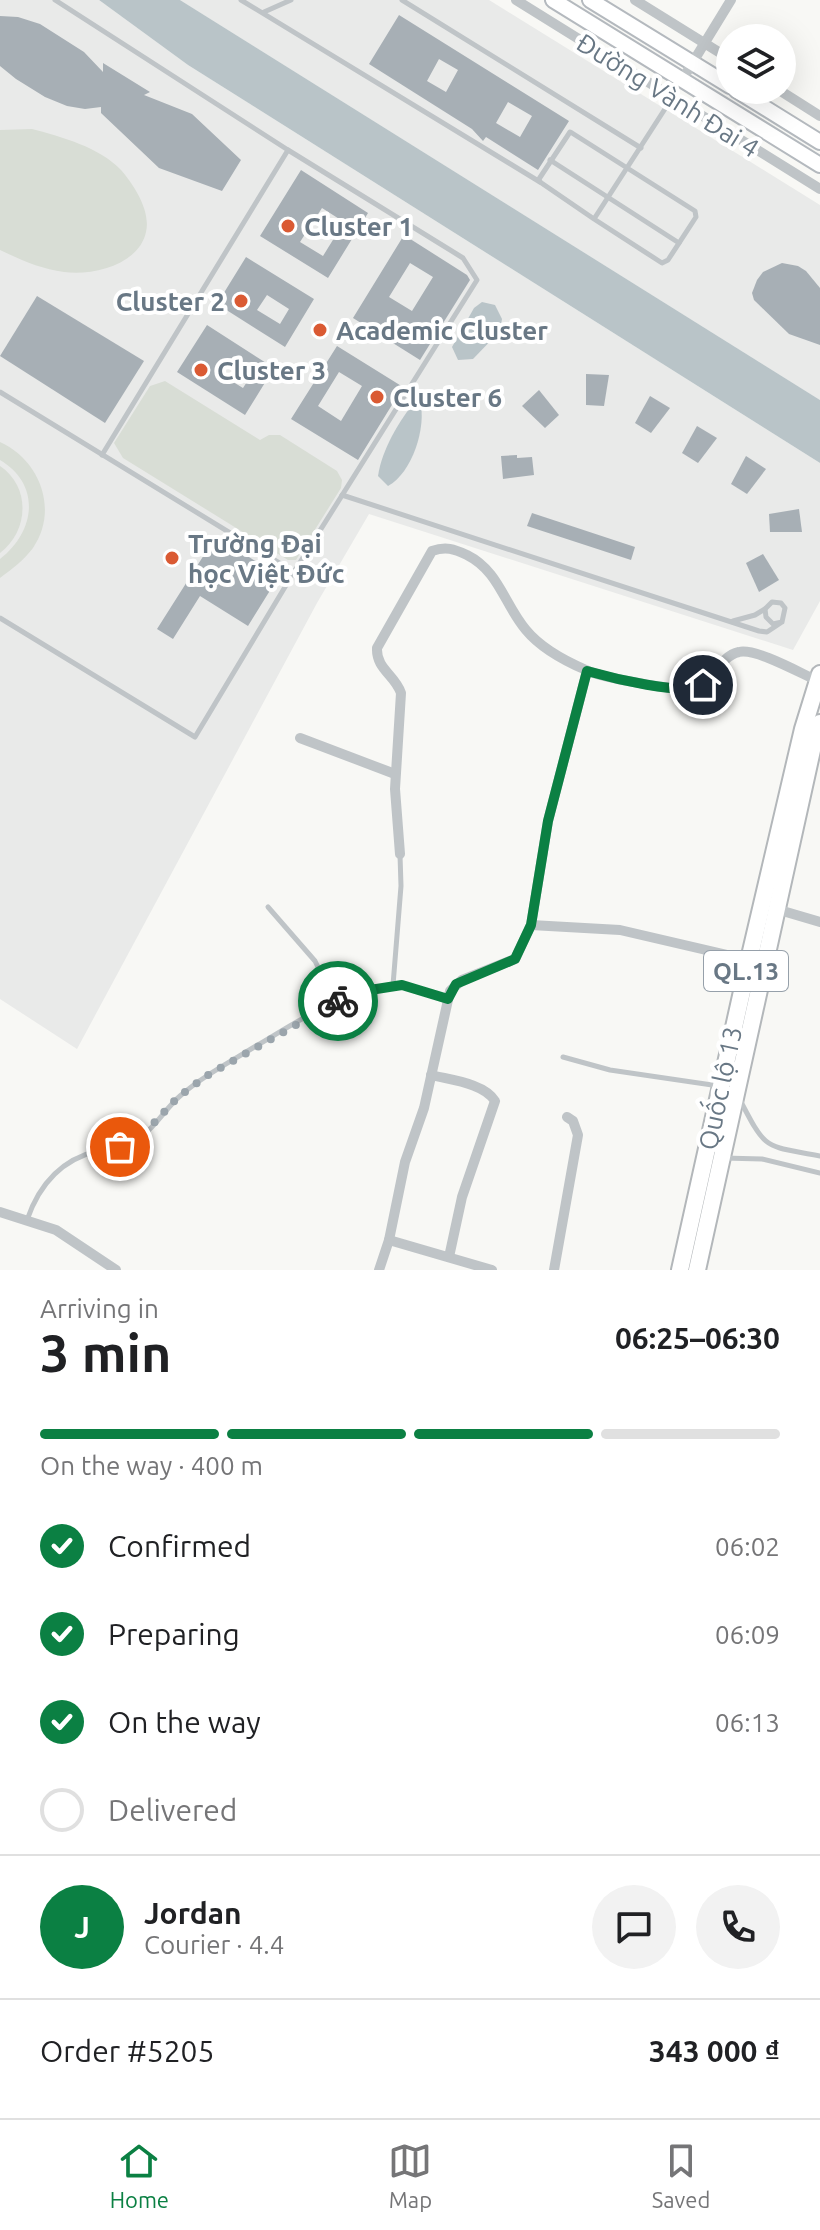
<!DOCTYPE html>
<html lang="en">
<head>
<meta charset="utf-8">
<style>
  :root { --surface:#fff; --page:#f2f2f2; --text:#202124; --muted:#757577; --line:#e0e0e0; --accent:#0b8043 }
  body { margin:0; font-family:Ubuntu,sans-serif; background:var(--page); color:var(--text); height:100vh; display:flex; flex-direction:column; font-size:30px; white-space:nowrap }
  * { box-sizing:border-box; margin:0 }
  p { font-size:26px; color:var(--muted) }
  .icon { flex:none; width:44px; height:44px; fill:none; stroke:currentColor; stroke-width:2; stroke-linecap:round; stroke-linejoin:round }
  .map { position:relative; height:1270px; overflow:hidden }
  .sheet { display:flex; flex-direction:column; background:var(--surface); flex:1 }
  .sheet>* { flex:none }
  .controls { position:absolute; left:716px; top:24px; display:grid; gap:16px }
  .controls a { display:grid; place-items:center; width:80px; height:80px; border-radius:50%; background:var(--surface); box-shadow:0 8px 32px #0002; font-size:40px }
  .pin { position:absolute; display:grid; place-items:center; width:68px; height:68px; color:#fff; margin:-34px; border:4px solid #fff; border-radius:50%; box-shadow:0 2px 8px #0007 }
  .courier { position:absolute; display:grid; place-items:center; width:80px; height:80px; margin:-40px; border:6px solid #0b8043; border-radius:50%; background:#fff; color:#222; box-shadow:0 2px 10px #0007 }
  .summary em { font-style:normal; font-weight:700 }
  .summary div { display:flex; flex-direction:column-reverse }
  .summary { display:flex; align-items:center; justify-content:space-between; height:136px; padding:0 40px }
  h1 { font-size:52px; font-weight:700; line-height:60px }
  .bar { display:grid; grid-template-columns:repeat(4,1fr); gap:12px 8px; align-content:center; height:96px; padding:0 40px }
  .bar i { height:10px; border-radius:6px; background:var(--line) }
  .bar .selected { background:var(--accent) }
  .bar p { grid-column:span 4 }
  .line { display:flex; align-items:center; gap:20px; padding:0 40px; border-top:2px solid var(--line) }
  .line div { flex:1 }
  .round { display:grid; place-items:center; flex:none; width:84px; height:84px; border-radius:42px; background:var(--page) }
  ol { padding:0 40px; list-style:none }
  li { display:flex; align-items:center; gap:24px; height:88px }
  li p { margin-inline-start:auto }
  li .icon { padding:8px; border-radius:50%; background:var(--accent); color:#fff; stroke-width:4 }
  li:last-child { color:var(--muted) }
  li i { width:44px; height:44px; border:4px solid var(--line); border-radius:50% }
  .tabs { display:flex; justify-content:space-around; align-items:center; height:112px; border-top:2px solid var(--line); background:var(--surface); font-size:22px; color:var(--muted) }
  .tabs a { display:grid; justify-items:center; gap:4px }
  .tabs .selected { color:var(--accent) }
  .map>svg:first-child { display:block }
  .built { fill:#e9eae9 }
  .green { fill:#d8ddd5 }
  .water { fill:#b9c4c8 }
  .building { fill:#a7afb5; fill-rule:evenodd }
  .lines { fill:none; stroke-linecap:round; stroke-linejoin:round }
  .secondary-casing { stroke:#b4b9be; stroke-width:18 }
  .trunk-casing { stroke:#b3b7ba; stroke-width:20 }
  .service { stroke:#bfc4c7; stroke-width:5 }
  .minor { stroke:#bfc4c7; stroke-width:10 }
  .secondary { stroke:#fff; stroke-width:14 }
  .trunk { stroke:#fff; stroke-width:16 }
  .done { stroke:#9ba5ac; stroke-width:8; stroke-dasharray:0 14.4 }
  .route { stroke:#0b8043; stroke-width:10 }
  .poi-dot { fill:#da5a33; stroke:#fff; stroke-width:3 }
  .labels { text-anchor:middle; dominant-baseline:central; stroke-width:8; stroke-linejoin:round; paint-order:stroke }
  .shield { fill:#fff; stroke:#96a0aa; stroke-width:2 }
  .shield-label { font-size:24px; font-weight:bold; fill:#697885 }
  .street-label { font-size:26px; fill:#697885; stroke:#fff }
  .poi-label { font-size:26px; font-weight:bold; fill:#697885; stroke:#fff; text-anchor:start }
</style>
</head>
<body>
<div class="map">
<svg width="820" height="1270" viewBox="0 0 820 1270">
  <rect width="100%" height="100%" fill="#f8f8f5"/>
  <g class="built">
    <polygon points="0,0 99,0 188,65 820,463 820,601 793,650 369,514 317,603 77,1049 0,999"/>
    <polygon points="180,0 489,0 820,205 820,400"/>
  </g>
  <g class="green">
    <path d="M32 129C62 137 99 147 121 170 134 185 151 211 146 232 139 265 92 276 64 272 41 269 21 260 0 250V130Z"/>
    <polygon points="165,381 260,440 269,435 280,435 337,471 342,480 341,488 296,560 288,560 123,458 114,443 150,386"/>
    <path d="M0 442C40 460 59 510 33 548 24 560 12 569 0 578V559C35 532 42 485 0 460Z"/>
    <path d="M0 466C31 487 29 531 0 553Z"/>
  </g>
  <g class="water">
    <polygon points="99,0 180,0 820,400 820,463 188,65"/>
    <polygon points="482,302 495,305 502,319 500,331 473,359 458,360 452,347 474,308"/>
    <path d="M416 400 420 401C427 427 412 473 388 486L378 476C382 449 399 421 416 400Z"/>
  </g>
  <g class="building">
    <path d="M399 15 569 121 538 170 486 137 483 141 472 129 369 64ZM439 59 458 70 446 92 427 81ZM508 102 532 116 520 137 496 123Z"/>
    <polygon points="0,16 18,17 40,24 84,52 103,72 103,63 150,92 144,95 192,114 241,160 222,191 159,168 101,113 101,107 85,109 67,106 45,97 16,79 0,66"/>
    <path d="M301 170 368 213 328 278 260 236ZM322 208 344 222 323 256 300 242Z"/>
    <path d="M404 235 467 275 470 280 420 360 353 318ZM410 263 433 277 412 311 389 297Z"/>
    <path d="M246 257 314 299 285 347 217 304ZM267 295 289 309 280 324 257 310Z"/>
    <polygon points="782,263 798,266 806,271 820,288 820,345 789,334 754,300 752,293 757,280 763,272"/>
    <polygon points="37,296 144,361 105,423 0,356"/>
    <path d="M207 325 274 368 245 415 177 372ZM230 360 252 374 243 388 220 374Z"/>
    <path d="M337 346 403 387 358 460 291 419ZM339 372 362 386 341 421 318 406Z"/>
    <polygon points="586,374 609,375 604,406 586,405"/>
    <polygon points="539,390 559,415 545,428 522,406"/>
    <polygon points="650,396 670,408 651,433 635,423"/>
    <polygon points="697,426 717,438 698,463 682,453"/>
    <polygon points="517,455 517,458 532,457 534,475 503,479 501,456"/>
    <polygon points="746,456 766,469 747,494 731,484"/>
    <polygon points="799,509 802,532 770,532 769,514"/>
    <polygon points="532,513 635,547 631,560 527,526"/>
    <polygon points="216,536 279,576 248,626 200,596 173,639 157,629"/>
    <polygon points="763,554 779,580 759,592 746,563"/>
  </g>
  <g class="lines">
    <defs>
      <g id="secondary">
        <polyline points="553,0 820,165"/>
        <polyline points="590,0 730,86"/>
        <polyline points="736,90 820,142"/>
      </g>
      <g id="trunk">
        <polyline points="680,1270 749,960 803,729 820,674"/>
        <polyline points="697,1270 814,741 820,723"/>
      </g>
    </defs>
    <use href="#secondary" class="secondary-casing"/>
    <use href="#trunk" class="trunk-casing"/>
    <g class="service">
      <polyline points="55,0 288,150 102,455"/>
      <polyline points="241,0 540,182"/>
      <polyline points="402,0 641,148"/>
      <polyline points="264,12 291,0"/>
      <polyline points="550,160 679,243"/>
      <polyline points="594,219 540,182 539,179 570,132 572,133 695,211 696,217 668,260 662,263 594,219 672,98"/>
      <polyline points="0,392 294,572"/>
      <polyline points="342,495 759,631 767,632 782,622 785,608 781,603 772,602 765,609 766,617 773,624 782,622"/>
      <polyline points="0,618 195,737 294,572 477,280 463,258 288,150"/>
      <polyline points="733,621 755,615 765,609"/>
      <polyline points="268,907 315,961 335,1002"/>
      <polyline points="393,985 401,886 400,855"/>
      <polyline points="563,1057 610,1070 719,1086"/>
      <path d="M740 1100C767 1152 764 1145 820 1156"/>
      <polyline points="723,1158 762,1159 820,1173"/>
      <path d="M27 1220C39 1185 60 1160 97 1151 112 1147 129 1146 142 1136 157 1125 166 1108 180 1096 203 1076 230 1062 256 1046 299 1021 343 990 394 985 411 984 431 994 447 999"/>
    </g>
    <g class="minor">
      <polyline points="516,0 820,189"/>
      <polyline points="635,0 730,59"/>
      <polyline points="682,80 731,0"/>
      <polyline points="779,90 820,116"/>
      <polyline points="300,738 395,774"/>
      <path d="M400 854 395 789 401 693C395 675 376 669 377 648L432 551C446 546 454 549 467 555 499 571 504 604 526 630 540 647 565 661 586 670 600 677 688 694 699 688 714 680 720 656 739 652 756 648 800 673 818 681"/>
      <polyline points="776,909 820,922"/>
      <polyline points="531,925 620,930 749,960"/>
      <path d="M431 1075C450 1080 484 1083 495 1101L462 1197 449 1257"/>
      <polyline points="0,1212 56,1230 116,1270"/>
      <polyline points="389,1240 492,1270"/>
      <polyline points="379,1270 389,1240 405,1162 424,1108 450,991 462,980 515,959 531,925 548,821 587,671"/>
      <polyline points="554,1270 578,1135 573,1121 567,1117"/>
    </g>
    <use href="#secondary" class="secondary"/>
    <use href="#trunk" class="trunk"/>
  </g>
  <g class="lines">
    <polyline class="done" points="120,1147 141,1137 178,1097 208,1075 338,1001"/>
    <path class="route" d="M338 1001 370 990 402 985 448 999 456 984 515 959 531 925 548 821 587 671C608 677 687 697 703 685"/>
  </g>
  <g class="poi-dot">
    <circle cx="288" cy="226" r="8"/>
    <circle cx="241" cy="301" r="8"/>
    <circle cx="320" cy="330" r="8"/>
    <circle cx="201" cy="370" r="8"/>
    <circle cx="377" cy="397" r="8"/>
    <circle cx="172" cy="558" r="8"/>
  </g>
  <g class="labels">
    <rect class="shield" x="704" y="951" width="84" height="40" rx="6"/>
    <g class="shield-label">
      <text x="746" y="971">QL.13</text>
    </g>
    <g class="street-label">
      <text transform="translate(668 95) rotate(32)">Đường Vành Đai 4</text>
      <text transform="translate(720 1088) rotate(-78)">Quốc lộ 13</text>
    </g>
    <g class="poi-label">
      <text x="304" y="226">Cluster 1</text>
      <text x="225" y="301" text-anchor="end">Cluster 2</text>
      <text x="336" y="330">Academic Cluster</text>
      <text x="217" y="370">Cluster 3</text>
      <text x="393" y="397">Cluster 6</text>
      <text x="188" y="543">Trường Đại<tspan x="188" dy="30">học Việt Đức</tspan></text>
    </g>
  </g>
</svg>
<div class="controls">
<a><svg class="icon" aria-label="layers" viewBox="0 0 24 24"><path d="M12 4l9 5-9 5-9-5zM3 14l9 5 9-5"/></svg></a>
</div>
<div class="pin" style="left:120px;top:1147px;background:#ea580c"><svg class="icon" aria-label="bag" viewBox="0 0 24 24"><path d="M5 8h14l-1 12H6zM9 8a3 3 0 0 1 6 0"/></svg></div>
<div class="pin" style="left:703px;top:685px;background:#1f2937"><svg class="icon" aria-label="home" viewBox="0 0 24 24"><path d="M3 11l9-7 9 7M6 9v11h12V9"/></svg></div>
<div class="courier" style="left:338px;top:1001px"><svg class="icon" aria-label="bike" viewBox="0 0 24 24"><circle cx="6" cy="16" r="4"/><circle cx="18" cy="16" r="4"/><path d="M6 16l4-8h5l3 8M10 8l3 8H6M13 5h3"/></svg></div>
</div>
<section class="sheet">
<div class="summary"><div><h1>3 min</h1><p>Arriving in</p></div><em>06:25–06:30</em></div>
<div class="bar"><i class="selected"></i><i class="selected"></i><i class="selected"></i><i></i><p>On the way · 400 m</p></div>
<ol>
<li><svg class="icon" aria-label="check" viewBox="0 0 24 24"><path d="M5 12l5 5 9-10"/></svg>Confirmed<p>06:02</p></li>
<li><svg class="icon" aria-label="check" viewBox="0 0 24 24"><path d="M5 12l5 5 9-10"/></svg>Preparing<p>06:09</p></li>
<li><svg class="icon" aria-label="check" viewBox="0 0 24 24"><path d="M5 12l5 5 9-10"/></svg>On the way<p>06:13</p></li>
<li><i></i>Delivered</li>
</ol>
<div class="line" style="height:144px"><b class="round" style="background:var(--accent);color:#fff">J</b><div><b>Jordan</b><p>Courier · 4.4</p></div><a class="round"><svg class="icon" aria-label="chat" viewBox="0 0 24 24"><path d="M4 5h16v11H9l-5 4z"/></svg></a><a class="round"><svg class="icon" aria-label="phone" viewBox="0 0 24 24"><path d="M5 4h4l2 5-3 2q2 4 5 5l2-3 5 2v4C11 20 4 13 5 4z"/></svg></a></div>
<div class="line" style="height:104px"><div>Order #5205</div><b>343 000 ₫</b></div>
</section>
<nav class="tabs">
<a class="selected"><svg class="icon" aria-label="home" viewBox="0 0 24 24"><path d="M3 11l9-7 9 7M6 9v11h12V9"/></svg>Home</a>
<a><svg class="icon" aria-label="map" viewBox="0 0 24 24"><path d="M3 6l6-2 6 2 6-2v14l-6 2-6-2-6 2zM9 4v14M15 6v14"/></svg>Map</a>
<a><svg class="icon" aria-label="saved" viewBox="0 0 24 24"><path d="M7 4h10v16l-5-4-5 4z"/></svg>Saved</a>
</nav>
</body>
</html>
